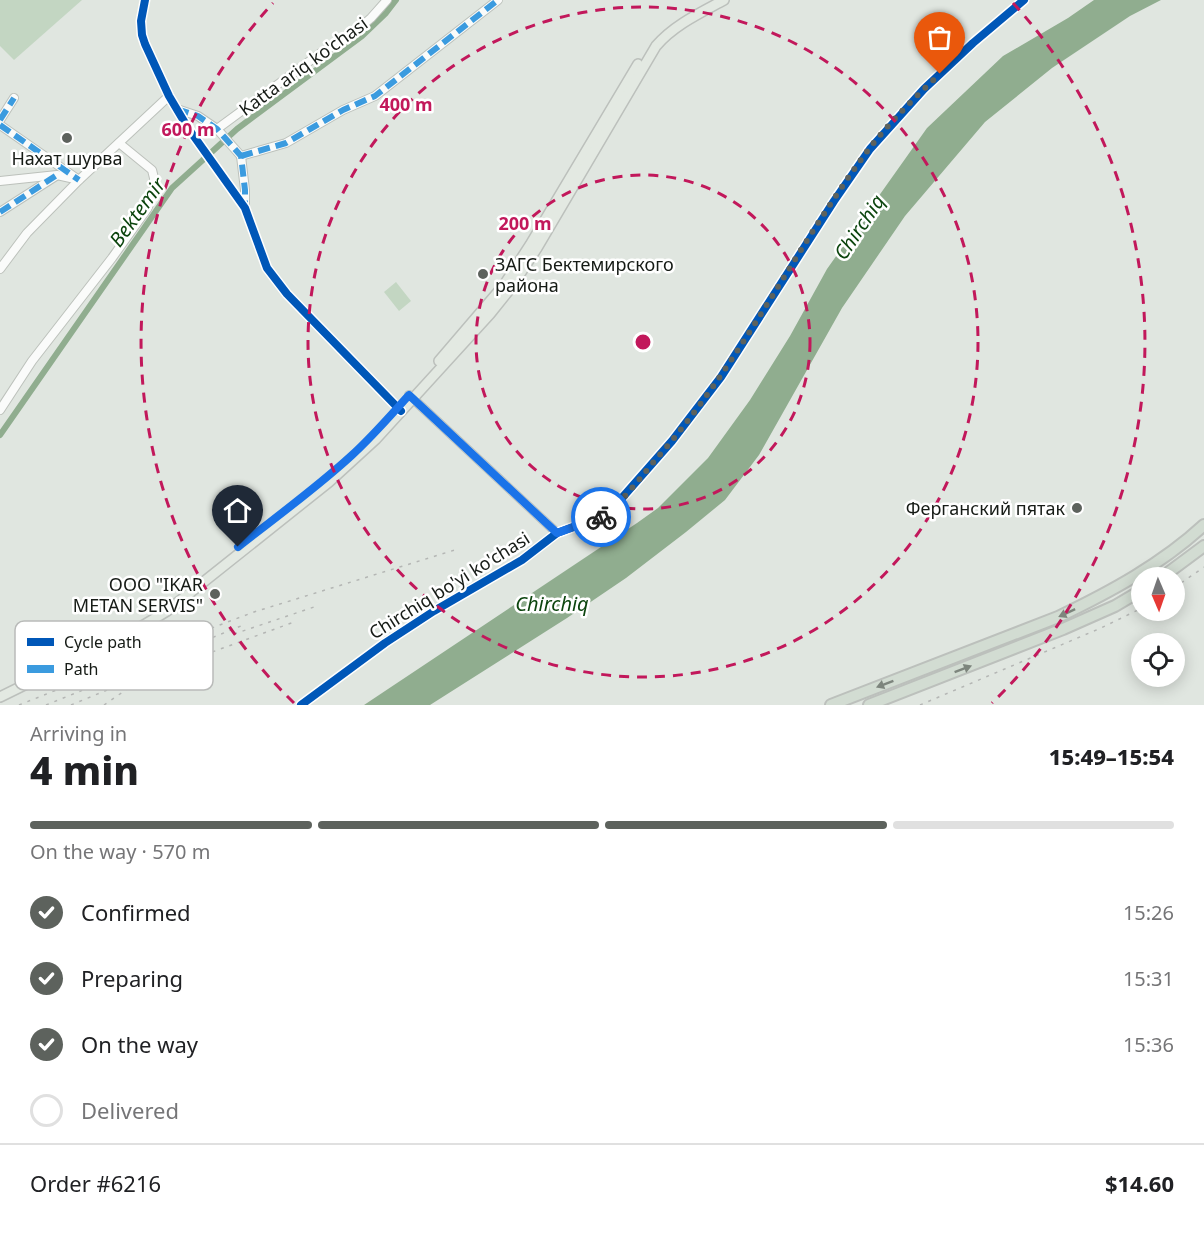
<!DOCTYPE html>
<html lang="en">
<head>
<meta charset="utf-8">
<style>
  :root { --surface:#fff; --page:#f2f2f2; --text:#202124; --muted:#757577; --line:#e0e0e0; --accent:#5d625d }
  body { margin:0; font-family:"Noto Sans",sans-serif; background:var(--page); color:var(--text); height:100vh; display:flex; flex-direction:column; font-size:22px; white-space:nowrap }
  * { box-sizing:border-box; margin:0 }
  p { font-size:20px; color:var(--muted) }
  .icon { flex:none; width:33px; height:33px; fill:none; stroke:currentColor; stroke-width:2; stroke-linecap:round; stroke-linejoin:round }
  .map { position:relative; height:705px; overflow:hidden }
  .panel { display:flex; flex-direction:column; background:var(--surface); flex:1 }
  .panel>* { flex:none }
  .needle { width:39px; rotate:178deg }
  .tools { position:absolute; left:1131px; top:567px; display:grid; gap:12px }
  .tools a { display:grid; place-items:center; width:54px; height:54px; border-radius:50%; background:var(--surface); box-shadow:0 3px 15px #0003; font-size:30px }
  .pin { position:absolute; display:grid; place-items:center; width:51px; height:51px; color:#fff; margin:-62px -26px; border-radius:50% 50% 50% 0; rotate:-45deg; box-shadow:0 0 6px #0007 }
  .pin .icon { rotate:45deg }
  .courier { position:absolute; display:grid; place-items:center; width:60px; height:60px; margin:-30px; border:4px solid #1a73e8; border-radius:50%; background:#fff; color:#222; box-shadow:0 2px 8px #0007 }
  .summary em { font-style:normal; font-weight:800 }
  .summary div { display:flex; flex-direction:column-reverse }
  .summary { display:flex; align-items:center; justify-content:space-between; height:102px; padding:0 30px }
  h1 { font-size:39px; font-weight:800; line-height:45px }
  .bar { display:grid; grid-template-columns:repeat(4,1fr); gap:9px 6px; align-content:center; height:72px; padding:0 30px }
  .bar i { height:8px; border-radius:4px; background:var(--line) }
  .bar .selected { background:var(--accent) }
  .bar p { grid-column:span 4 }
  .line { display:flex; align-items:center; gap:15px; padding:0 30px; border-top:2px solid var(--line) }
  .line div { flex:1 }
  ol { padding:0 30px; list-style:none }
  li { display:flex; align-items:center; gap:18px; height:66px }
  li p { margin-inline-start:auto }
  li .icon { padding:6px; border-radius:50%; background:var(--accent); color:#fff; stroke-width:4 }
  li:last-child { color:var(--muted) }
  li i { width:33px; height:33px; border:3px solid var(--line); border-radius:50% }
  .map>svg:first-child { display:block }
  .green { fill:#c3d6c2 }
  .water { fill:#90ad8f }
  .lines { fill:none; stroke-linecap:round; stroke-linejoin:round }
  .canal { stroke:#90ad8f; stroke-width:6 }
  .minor-casing { stroke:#bcc1bb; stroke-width:10 }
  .major-casing { stroke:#bcc0bc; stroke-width:12 }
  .highway-casing { stroke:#bcc0bc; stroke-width:14 }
  .minor { stroke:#fafbfa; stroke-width:8 }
  .major { stroke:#e3e9e2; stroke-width:9 }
  .highway { stroke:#d2dcd2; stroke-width:10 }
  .rail { stroke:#b4b6b4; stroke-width:1.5; stroke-dasharray:3 6; stroke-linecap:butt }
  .quiet { stroke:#3b9bdf; stroke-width:6; stroke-dasharray:12 6; stroke-linecap:butt }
  .cycleway-casing { stroke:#fff; stroke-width:11 }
  .cycleway { stroke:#0057b8; stroke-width:8 }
  .oneway { fill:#7d857d }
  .done { stroke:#5d625d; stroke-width:6; stroke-dasharray:0 10.8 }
  .route { stroke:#1a73e8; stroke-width:8 }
  .ring { fill:none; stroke:#c2185b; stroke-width:3; stroke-dasharray:10 8 }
  .poi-dot { fill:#5d625d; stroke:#fff; stroke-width:2 }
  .labels { text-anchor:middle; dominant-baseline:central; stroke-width:5; stroke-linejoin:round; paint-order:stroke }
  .street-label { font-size:18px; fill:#161b16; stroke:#fff }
  .poi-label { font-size:18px; fill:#161b16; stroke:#fff; text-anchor:end }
  .water-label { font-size:20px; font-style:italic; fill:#0c450e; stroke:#fff }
  .key { fill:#fff; stroke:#b9bbb9; stroke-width:1.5 }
  .key-label { font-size:16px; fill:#161b16 }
  .centre { fill:#c2185b; stroke:#fff; stroke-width:3 }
  .ring-label { font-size:18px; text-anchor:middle; font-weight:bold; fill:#c2185b; stroke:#fff; stroke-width:5; stroke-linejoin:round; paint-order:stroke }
</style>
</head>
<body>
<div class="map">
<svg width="1204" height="705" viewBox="0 0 1204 705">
  <rect width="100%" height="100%" fill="#e0e6e0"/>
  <g class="green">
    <polygon points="0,0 82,0 14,60 0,46"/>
    <polygon points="396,282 411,301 399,311 384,292"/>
  </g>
  <polygon class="water" points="1094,0 1161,0 1130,16 1052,68 985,122 905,216 842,308 759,455 725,500 686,532 626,578 567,618 430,705 364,705 637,523 658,508 708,458 750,400 790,336 827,269 927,128 1003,56 1068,18"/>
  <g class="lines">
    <polyline class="canal" points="0,435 172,188 237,129 362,36 386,13 396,0"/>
    <defs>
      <g id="minor">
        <polyline points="145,0 141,21 142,35 145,44 169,96 188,128 245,208 267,268 287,294 401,411"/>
        <polyline points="177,109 198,116 217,129 241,156 245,190 245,207"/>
        <polyline points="0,120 14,98"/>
        <polyline points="0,125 79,180"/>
        <polyline points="217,129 322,52 350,36 371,18 387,0"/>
        <polyline points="241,156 286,143 343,110 375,96 498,0"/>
        <polyline points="0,181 57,175 75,179"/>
        <polyline points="0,212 56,176"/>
        <polyline points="0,269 27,233 79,180 169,96"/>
        <polyline points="409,395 557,533"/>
        <polyline points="0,410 32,361 112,258 147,209 152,197 154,188 154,178 152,170 119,143"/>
        <polyline points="301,705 385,643 434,611 522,560 557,533 603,516 614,507 672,441 721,377 834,201 870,149 924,89 973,43 1024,0"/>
      </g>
      <g id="major">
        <polyline points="439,361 504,285 530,245 638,64"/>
        <path d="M0 697 134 631 167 611 329 482 376 439 490 314 510 289 537 248 656 46C674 25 700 13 724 0"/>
      </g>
      <g id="highway">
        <polyline points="1161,578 1204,546"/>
        <path d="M831 705 1058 617C1110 592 1162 564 1204 525"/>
        <polyline points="869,705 1063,629 1115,606 1142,590"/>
      </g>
    </defs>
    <use href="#minor" class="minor-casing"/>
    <use href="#major" class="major-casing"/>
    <use href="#highway" class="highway-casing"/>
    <use href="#minor" class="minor"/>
    <use href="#major" class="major"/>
    <use href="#highway" class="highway"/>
    <g class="rail">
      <polyline points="1174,588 1204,567"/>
      <polyline points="234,634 317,606"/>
      <polyline points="204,655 294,622"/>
      <polyline points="19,705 217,626 254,612 458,549"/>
      <polyline points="46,705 241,626"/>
      <polyline points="71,705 211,647"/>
      <polyline points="104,705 130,687"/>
      <polyline points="920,705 1101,628 1142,608"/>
    </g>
    <g class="quiet">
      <polyline points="177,109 198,116 217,129 241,156 245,190 245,206"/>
      <polyline points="0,120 14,98"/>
      <polyline points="0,125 79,180"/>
      <polyline points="241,156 286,143 343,110 375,96 498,0"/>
      <polyline points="0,212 57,175"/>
    </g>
    <defs>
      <g id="cycleway">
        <polyline points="145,0 141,21 142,35 145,44 169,96 188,128 245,208 267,268 287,294 401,411"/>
        <polyline points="301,705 385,643 434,611 522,560 557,533 603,516 614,507 672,441 721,377 834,201 870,149 924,89 973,43 1024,0"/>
      </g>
    </defs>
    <use href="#cycleway" class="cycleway-casing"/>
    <use href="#cycleway" class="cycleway"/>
  </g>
  <defs><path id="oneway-solid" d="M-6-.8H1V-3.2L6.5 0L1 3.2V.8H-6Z" transform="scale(1.5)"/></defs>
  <g class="oneway">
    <use href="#oneway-solid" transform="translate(1067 613) rotate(155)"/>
    <use href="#oneway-solid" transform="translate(963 669) rotate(-21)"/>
    <use href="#oneway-solid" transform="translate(885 684) rotate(159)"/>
  </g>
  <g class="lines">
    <path class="done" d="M601 517C619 507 643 474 657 458 740 364 794 250 868 150 889 123 915 97 940 74"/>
    <path class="route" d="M238 547C276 517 315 489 351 456 372 437 390 416 409 395L557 533 601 517"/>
  </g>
  <g class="ring">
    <circle cx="643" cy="342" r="167"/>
    <circle cx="643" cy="342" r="335"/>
    <path d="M294 703A502 502 0 0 1 273 3M1013 3A502 502 0 0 1 992 703"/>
  </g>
  <g class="poi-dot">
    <circle cx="67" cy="138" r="6"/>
    <circle cx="483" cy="274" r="6"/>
    <circle cx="1077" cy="508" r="6"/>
    <circle cx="215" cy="594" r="6"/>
  </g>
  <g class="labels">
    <g class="street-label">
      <text transform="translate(303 66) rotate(-36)">Katta ariq ko'chasi</text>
      <text transform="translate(449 585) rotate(-32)">Chirchiq bo'yi ko'chasi</text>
    </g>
    <g class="poi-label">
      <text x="67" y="158" text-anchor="middle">Нахат шурва</text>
      <text x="495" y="264" text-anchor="start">ЗАГС Бектемирского<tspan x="495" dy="21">района</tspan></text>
      <text x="1065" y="508">Ферганский пятак</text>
      <text x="203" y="584">OOO "IKAR<tspan x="203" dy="21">METAN SERVIS"</tspan></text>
    </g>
    <g class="water-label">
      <text transform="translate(137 212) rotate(-54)">Bektemir</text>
      <text transform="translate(859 227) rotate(-56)">Chirchiq</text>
      <text x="552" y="603">Chirchiq</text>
    </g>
  </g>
  <rect x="15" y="621" width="198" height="69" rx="9" class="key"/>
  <rect x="27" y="638" width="27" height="8" fill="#0057b8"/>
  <rect x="27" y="665" width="27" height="8" fill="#3b9bdf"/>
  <g class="key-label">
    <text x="64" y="648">Cycle path</text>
    <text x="64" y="675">Path</text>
  </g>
  <circle cx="643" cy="342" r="9" class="centre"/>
  <g class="ring-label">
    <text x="406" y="111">400 m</text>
    <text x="188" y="136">600 m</text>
    <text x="525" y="230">200 m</text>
  </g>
</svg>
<div class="tools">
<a><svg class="needle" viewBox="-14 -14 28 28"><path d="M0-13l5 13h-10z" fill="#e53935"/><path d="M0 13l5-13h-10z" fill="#757577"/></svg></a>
<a><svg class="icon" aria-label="locate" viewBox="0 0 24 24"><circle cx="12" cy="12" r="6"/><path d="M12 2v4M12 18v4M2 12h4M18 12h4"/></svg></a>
</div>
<div class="pin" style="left:940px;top:74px;background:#ea580c"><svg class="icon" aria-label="bag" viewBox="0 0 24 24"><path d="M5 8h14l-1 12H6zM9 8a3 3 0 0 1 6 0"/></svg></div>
<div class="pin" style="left:238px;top:547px;background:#1f2937"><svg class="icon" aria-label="home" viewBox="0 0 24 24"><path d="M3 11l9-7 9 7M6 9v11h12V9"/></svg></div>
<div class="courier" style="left:601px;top:517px"><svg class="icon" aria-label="bike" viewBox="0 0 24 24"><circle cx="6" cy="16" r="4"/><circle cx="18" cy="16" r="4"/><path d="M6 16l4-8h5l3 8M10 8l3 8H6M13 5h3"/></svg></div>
</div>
<section class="panel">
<div class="summary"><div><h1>4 min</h1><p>Arriving in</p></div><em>15:49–15:54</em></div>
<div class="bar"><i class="selected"></i><i class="selected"></i><i class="selected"></i><i></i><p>On the way · 570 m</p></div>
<ol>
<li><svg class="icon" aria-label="check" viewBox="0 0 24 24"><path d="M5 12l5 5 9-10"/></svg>Confirmed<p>15:26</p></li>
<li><svg class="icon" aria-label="check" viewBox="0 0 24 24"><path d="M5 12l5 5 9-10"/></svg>Preparing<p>15:31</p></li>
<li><svg class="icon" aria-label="check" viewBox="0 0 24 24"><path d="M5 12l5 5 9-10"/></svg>On the way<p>15:36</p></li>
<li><i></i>Delivered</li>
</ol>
<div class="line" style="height:78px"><div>Order #6216</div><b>$14.60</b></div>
</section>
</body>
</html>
